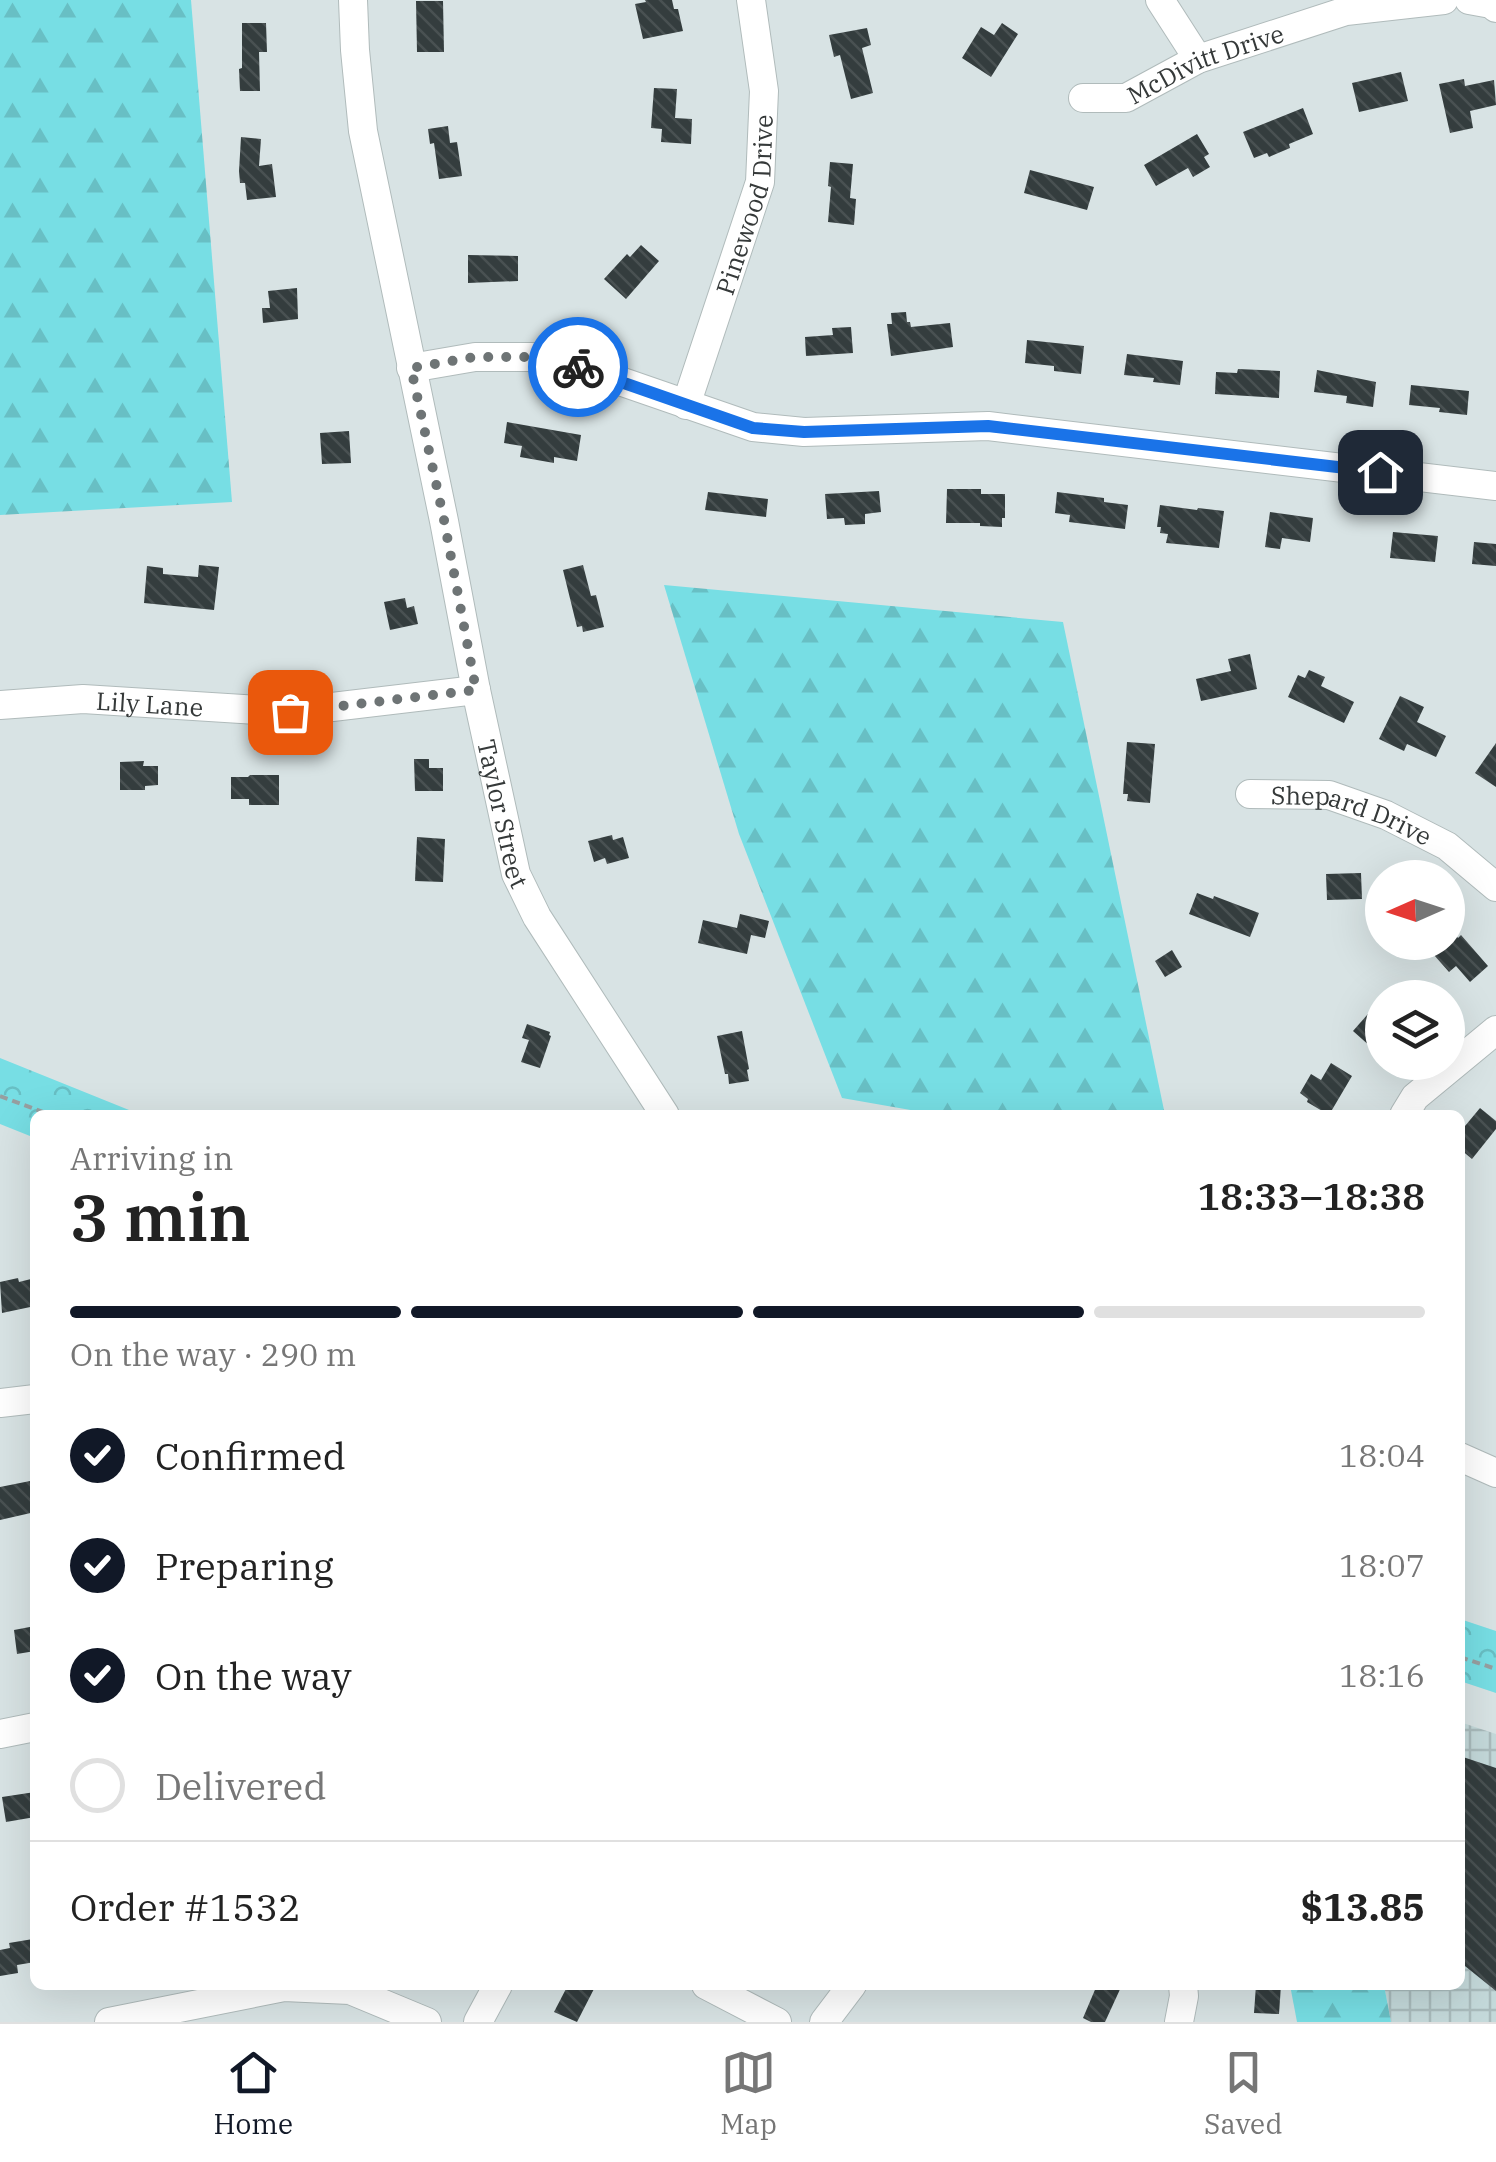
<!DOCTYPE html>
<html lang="en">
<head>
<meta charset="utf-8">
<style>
  :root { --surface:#fff; --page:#f2f2f2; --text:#222; --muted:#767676; --line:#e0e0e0; --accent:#111827 }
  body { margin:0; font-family:"IBM Plex Serif",serif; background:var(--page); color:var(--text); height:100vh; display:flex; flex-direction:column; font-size:38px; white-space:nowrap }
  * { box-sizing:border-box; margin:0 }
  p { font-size:32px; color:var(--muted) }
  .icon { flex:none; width:55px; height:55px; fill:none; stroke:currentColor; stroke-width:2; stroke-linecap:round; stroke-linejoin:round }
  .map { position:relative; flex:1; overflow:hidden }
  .panel { position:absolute; left:30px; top:1110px; width:1435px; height:880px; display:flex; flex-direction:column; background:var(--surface); border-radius:15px; box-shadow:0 10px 40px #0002 }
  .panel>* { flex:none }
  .needle { width:65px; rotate:267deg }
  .buttons { position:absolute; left:1365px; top:860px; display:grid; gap:20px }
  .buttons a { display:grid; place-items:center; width:100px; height:100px; border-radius:50%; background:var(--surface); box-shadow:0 10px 40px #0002; font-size:50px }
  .pin { position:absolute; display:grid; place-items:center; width:85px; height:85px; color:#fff; margin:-42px; border-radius:20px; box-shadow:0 5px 15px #0006 }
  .courier { position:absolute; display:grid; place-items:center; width:100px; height:100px; margin:-50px; border:8px solid #1a73e8; border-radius:50%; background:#fff; color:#222; box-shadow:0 2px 12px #0007 }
  .overview em { font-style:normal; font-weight:600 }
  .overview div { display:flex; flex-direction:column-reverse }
  .overview { display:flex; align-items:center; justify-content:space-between; height:170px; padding:0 40px }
  h1 { font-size:65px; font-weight:600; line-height:75px }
  .bar { display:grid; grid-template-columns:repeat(4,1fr); gap:15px 10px; align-content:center; height:120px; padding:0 40px }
  .bar i { height:12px; border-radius:8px; background:var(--line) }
  .bar .selected { background:var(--accent) }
  .bar p { grid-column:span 4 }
  .line { display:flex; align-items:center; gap:25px; padding:0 40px; border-top:2px solid var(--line) }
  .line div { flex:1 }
  ol { padding:0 40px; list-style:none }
  li { display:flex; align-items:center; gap:30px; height:110px }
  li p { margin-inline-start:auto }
  li .icon { padding:10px; border-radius:50%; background:var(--accent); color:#fff; stroke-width:4 }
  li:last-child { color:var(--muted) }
  li i { width:55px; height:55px; border:5px solid var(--line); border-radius:50% }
  .tab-bar { display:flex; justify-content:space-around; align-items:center; height:140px; border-top:2px solid var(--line); background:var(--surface); font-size:28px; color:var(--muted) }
  .tab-bar a { display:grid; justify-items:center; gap:5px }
  .tab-bar .selected { color:var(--accent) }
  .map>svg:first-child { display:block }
  .industrial { fill:url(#industrial-grid) }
  .forest { fill:url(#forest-firs) }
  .park { fill:url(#park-crowns) }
  .building { fill:url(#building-back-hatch) }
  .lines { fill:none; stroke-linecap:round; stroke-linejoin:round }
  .minor-casing { stroke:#b0bbbb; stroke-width:30 }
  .path { stroke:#979fa0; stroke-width:4; stroke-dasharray:8 5; stroke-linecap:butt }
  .minor { stroke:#fff; stroke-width:28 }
  .done { stroke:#6e7475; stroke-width:10; stroke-dasharray:0 18 }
  .route { stroke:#1a73e8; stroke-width:12 }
  .labels { text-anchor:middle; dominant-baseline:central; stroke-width:10; stroke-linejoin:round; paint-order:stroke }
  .street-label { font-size:25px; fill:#353939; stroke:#d8e3e4 }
</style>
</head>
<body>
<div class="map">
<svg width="1496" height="2022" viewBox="0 0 1496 2022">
  <defs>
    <pattern id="industrial-grid" width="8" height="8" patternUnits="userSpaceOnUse" patternTransform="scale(2.5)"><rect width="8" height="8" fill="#c4d9da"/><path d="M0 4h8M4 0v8" fill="none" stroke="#a9bbbc"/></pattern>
    <pattern id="forest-firs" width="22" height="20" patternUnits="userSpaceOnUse" patternTransform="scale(2.5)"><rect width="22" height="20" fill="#77dee4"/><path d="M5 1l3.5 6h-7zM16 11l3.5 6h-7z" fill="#68bfc4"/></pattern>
    <pattern id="park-crowns" width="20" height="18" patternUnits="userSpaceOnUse" patternTransform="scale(2.5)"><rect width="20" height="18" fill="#77dee4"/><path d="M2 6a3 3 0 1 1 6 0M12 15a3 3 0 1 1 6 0" fill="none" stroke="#68bfc4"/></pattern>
    <pattern id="building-back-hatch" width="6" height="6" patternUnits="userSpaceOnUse" patternTransform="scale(2.5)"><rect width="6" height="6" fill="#343d3e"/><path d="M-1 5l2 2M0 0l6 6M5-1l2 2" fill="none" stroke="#495152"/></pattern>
  </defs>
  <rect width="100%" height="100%" fill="#d8e3e4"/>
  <polygon class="industrial" points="1460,1722 1496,1734 1496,2022 1391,2022 1384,1985 1460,1985"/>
  <g class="forest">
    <polygon points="0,0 191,0 232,502 0,515"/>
    <polygon points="664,585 1063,622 1165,1115 939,1115 842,1098 739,834"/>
    <polygon points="1290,1985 1384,1985 1391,2022 1297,2022"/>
  </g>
  <g class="park">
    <polygon points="0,1058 134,1112 141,1115 35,1115 35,1138 0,1124"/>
    <polygon points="1460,1619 1496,1631 1496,1693 1460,1681"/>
  </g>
  <g class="building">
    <polygon points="645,0 672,0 674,9 678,9 683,31 643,39 635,4 646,2"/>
    <polygon points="416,1 443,1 444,52 417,52"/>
    <polygon points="242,23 266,23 267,52 259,52 260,91 240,91 239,69 242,68"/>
    <polygon points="1002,23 1018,34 991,77 962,58 981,27 994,35"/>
    <polygon points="867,28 871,45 862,48 873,93 851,99 840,55 834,57 829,35"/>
    <polygon points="1401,72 1408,101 1359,112 1352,83"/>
    <polygon points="1464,79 1465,86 1494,80 1496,105 1470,111 1473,128 1450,133 1439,84"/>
    <polygon points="654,88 677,89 675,118 692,119 691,144 661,142 662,129 651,128"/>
    <polygon points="1303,108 1313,134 1289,144 1290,148 1269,157 1267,153 1254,158 1243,132"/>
    <polygon points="448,126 450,143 457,142 462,176 439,179 434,143 430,144 428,129"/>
    <polygon points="1197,134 1209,154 1204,157 1210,167 1193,177 1188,168 1156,186 1144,165"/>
    <polygon points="241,137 261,139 259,166 272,164 276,197 247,200 245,183 240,183 239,171"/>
    <polygon points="830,162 853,164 850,198 856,199 854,225 828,222 831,187 828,186"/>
    <polygon points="1030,170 1094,187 1087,210 1024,193"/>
    <polygon points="641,245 659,261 626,299 604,279 627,254 630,257"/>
    <polygon points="468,255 518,256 518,281 468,283"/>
    <polygon points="297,288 298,319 263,323 262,308 270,308 268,291"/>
    <polygon points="906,312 907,322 910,322 911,327 950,323 953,347 891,356 887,324 892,324 891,313"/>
    <polygon points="851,327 853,353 806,356 805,337 833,335 832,328"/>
    <polygon points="1027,340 1084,346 1081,374 1054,371 1054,366 1025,363"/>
    <polygon points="1127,354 1183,361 1180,385 1153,382 1154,378 1124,375"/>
    <polygon points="1238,369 1280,371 1279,398 1215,394 1216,372 1237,373"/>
    <polygon points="1317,370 1376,382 1373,407 1346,403 1347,396 1314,392"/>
    <polygon points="1411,385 1469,391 1467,415 1439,412 1440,408 1409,405"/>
    <polygon points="507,422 581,435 577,461 554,457 554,463 520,457 522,446 504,443"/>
    <polygon points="349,431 351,463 322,464 320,433"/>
    <polygon points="947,489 981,489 981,494 1005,494 1005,518 1002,518 1002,527 980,526 980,523 946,523"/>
    <polygon points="879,491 881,512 865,514 865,524 845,525 844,518 827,519 825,494"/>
    <polygon points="708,492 768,499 766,517 705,510"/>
    <polygon points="1057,492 1104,498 1104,502 1128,505 1125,529 1069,522 1070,515 1055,513"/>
    <polygon points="1160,505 1197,510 1198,508 1224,511 1219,548 1166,543 1168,534 1160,533 1161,527 1157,527"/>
    <polygon points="1270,512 1313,518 1310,542 1282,538 1280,549 1265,547"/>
    <polygon points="1393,532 1438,536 1435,562 1390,558"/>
    <polygon points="1474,542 1496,544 1496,566 1472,564"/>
    <polygon points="199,565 219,567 214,610 144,603 147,566 163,568 163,574 198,577"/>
    <polygon points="583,565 591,596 596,595 604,627 583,632 582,626 577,627 563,570"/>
    <polygon points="405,598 407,608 414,606 418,624 390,630 384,602"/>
    <polygon points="1250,654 1257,689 1201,701 1196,679 1231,671 1228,659"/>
    <polygon points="1309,670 1325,677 1321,686 1354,702 1344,723 1288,697 1298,675 1305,678"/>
    <polygon points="1400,696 1424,707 1417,722 1446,736 1436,757 1407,744 1404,751 1379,739"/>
    <polygon points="1127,742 1155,744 1150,803 1127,801 1128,794 1123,794"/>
    <polygon points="1496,743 1496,787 1475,773"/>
    <polygon points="414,759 429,759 429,768 443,768 443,791 415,791"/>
    <polygon points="144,761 143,766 158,766 158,785 145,786 145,790 120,790 120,762"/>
    <polygon points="250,775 279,775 279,805 249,805 249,799 231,799 231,777 248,777"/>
    <polygon points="612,835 613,840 623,837 629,858 607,864 605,858 594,862 588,841"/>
    <polygon points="417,837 445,839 443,882 415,881"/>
    <polygon points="1361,873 1362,899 1327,900 1326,874"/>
    <polygon points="1197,893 1213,899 1214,896 1259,913 1250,937 1189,914"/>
    <polygon points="740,914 769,921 765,938 751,935 747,954 698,943 703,920 737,928"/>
    <polygon points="1453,932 1458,938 1461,935 1488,966 1470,982 1456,966 1449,972 1434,955 1441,949 1438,945 1448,942 1448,937"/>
    <polygon points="1172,950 1182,967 1165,977 1155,961"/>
    <polygon points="1382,998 1382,1034 1371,1047 1353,1031"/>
    <polygon points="527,1024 550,1032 549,1035 551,1036 540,1068 521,1062 529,1040 522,1038"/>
    <polygon points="742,1031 749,1069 747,1070 749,1081 729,1084 728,1074 725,1074 717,1036"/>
    <polygon points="1331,1063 1352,1076 1329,1115 1307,1102 1308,1099 1300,1093 1311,1074 1321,1080"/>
    <polygon points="1480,1108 1496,1121 1496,1129 1472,1159 1460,1149 1460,1132"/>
    <polygon points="18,1278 19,1282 35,1278 35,1306 2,1313 0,1282"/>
    <polygon points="35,1480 35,1512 0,1520 0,1487"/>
    <polygon points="35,1626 35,1651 17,1654 14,1630"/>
    <polygon points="1460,1756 1496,1768 1496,1991 1460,1962"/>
    <polygon points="35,1792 35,1817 6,1822 2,1797"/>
    <polygon points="33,1939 35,1962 17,1965 18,1973 0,1976 0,1950 10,1948 9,1943"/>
    <polygon points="568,1985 596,1985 577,2022 554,2012"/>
    <polygon points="1097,1985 1122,1985 1105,2022 1091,2022 1083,2018"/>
    <polygon points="1256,1985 1281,1985 1279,2014 1254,2013"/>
  </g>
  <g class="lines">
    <defs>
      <g id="minor">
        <path id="s1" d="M353 0 355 50 363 131 444 521 476 690 516 874 537 917 665 1115"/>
        <polyline points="1160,0 1198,59"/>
        <polyline points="1469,0 1491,4 1496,8"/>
        <path id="s2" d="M1083 98H1126L1198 59 1346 11 1444 0"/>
        <polyline points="411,368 475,357 532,357 585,369 753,427 804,432 988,426 1496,486"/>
        <path id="s3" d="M686 405 760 182 764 91 751 0"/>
        <path id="s4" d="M0 705 83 699 290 712 476 690"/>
        <path id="s5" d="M1250 794 1329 795 1386 815 1447 846 1496 887"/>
        <polyline points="1404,1115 1415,1097 1496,1030"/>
        <polyline points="0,1403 35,1399"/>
        <polyline points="1460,1457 1496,1473"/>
        <polyline points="0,1734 35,1727"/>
        <polyline points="706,1985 777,2022"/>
        <polyline points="109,2022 284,1987 350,1990 427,2022"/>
        <polyline points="478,2022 498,1985"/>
        <polyline points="824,2022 852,1985"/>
        <polyline points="1179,2022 1184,1996 1183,1985"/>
      </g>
    </defs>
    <use href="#minor" class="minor-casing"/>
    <g class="path">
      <polyline points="0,1096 51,1115"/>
      <polyline points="1460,1657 1496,1669"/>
    </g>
    <use href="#minor" class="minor"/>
  </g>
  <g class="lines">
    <polyline class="done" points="290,712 476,690 444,520 411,368 475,357 532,357 578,367"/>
    <polyline class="route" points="578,367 753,428 804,432 988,426 1380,472"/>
  </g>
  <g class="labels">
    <g class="street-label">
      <text stroke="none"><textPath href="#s2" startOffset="130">McDivitt Drive</textPath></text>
      <text stroke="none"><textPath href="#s3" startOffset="210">Pinewood Drive</textPath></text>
      <text stroke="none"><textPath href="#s4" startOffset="150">Lily Lane</textPath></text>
      <text stroke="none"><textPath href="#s1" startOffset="828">Taylor Street</textPath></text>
      <text stroke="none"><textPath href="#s5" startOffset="105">Shepard Drive</textPath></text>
    </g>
  </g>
</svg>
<div class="buttons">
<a><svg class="needle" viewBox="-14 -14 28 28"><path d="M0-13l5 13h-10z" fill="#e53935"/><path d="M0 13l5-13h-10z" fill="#767676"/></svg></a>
<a><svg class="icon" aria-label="layers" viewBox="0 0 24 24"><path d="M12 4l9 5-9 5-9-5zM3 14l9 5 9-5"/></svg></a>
</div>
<div class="pin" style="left:290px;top:712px;background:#ea580c"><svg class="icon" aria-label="bag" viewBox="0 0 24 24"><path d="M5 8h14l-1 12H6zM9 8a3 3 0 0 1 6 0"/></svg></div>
<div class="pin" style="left:1380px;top:472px;background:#1f2937"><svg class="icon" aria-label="home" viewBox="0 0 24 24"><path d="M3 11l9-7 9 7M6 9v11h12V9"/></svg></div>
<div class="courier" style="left:578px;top:367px"><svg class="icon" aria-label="bike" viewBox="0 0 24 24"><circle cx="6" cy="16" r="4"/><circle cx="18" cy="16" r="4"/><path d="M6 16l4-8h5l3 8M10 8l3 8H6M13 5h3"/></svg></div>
<section class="panel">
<div class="overview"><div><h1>3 min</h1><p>Arriving in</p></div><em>18:33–18:38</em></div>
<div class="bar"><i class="selected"></i><i class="selected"></i><i class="selected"></i><i></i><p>On the way · 290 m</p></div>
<ol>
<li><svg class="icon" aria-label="check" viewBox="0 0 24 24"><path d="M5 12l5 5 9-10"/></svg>Confirmed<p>18:04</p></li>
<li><svg class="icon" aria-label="check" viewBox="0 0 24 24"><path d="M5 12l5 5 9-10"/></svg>Preparing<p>18:07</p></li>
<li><svg class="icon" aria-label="check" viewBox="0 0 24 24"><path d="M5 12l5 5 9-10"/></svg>On the way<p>18:16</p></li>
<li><i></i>Delivered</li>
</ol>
<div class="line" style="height:130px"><div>Order #1532</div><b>$13.85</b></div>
</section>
</div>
<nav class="tab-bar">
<a class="selected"><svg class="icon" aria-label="home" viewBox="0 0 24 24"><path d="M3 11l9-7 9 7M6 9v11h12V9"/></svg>Home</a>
<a><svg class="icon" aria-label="map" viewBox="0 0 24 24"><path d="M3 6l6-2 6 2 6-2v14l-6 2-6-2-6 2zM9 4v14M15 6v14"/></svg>Map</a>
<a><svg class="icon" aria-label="saved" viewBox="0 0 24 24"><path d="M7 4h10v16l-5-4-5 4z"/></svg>Saved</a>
</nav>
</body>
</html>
